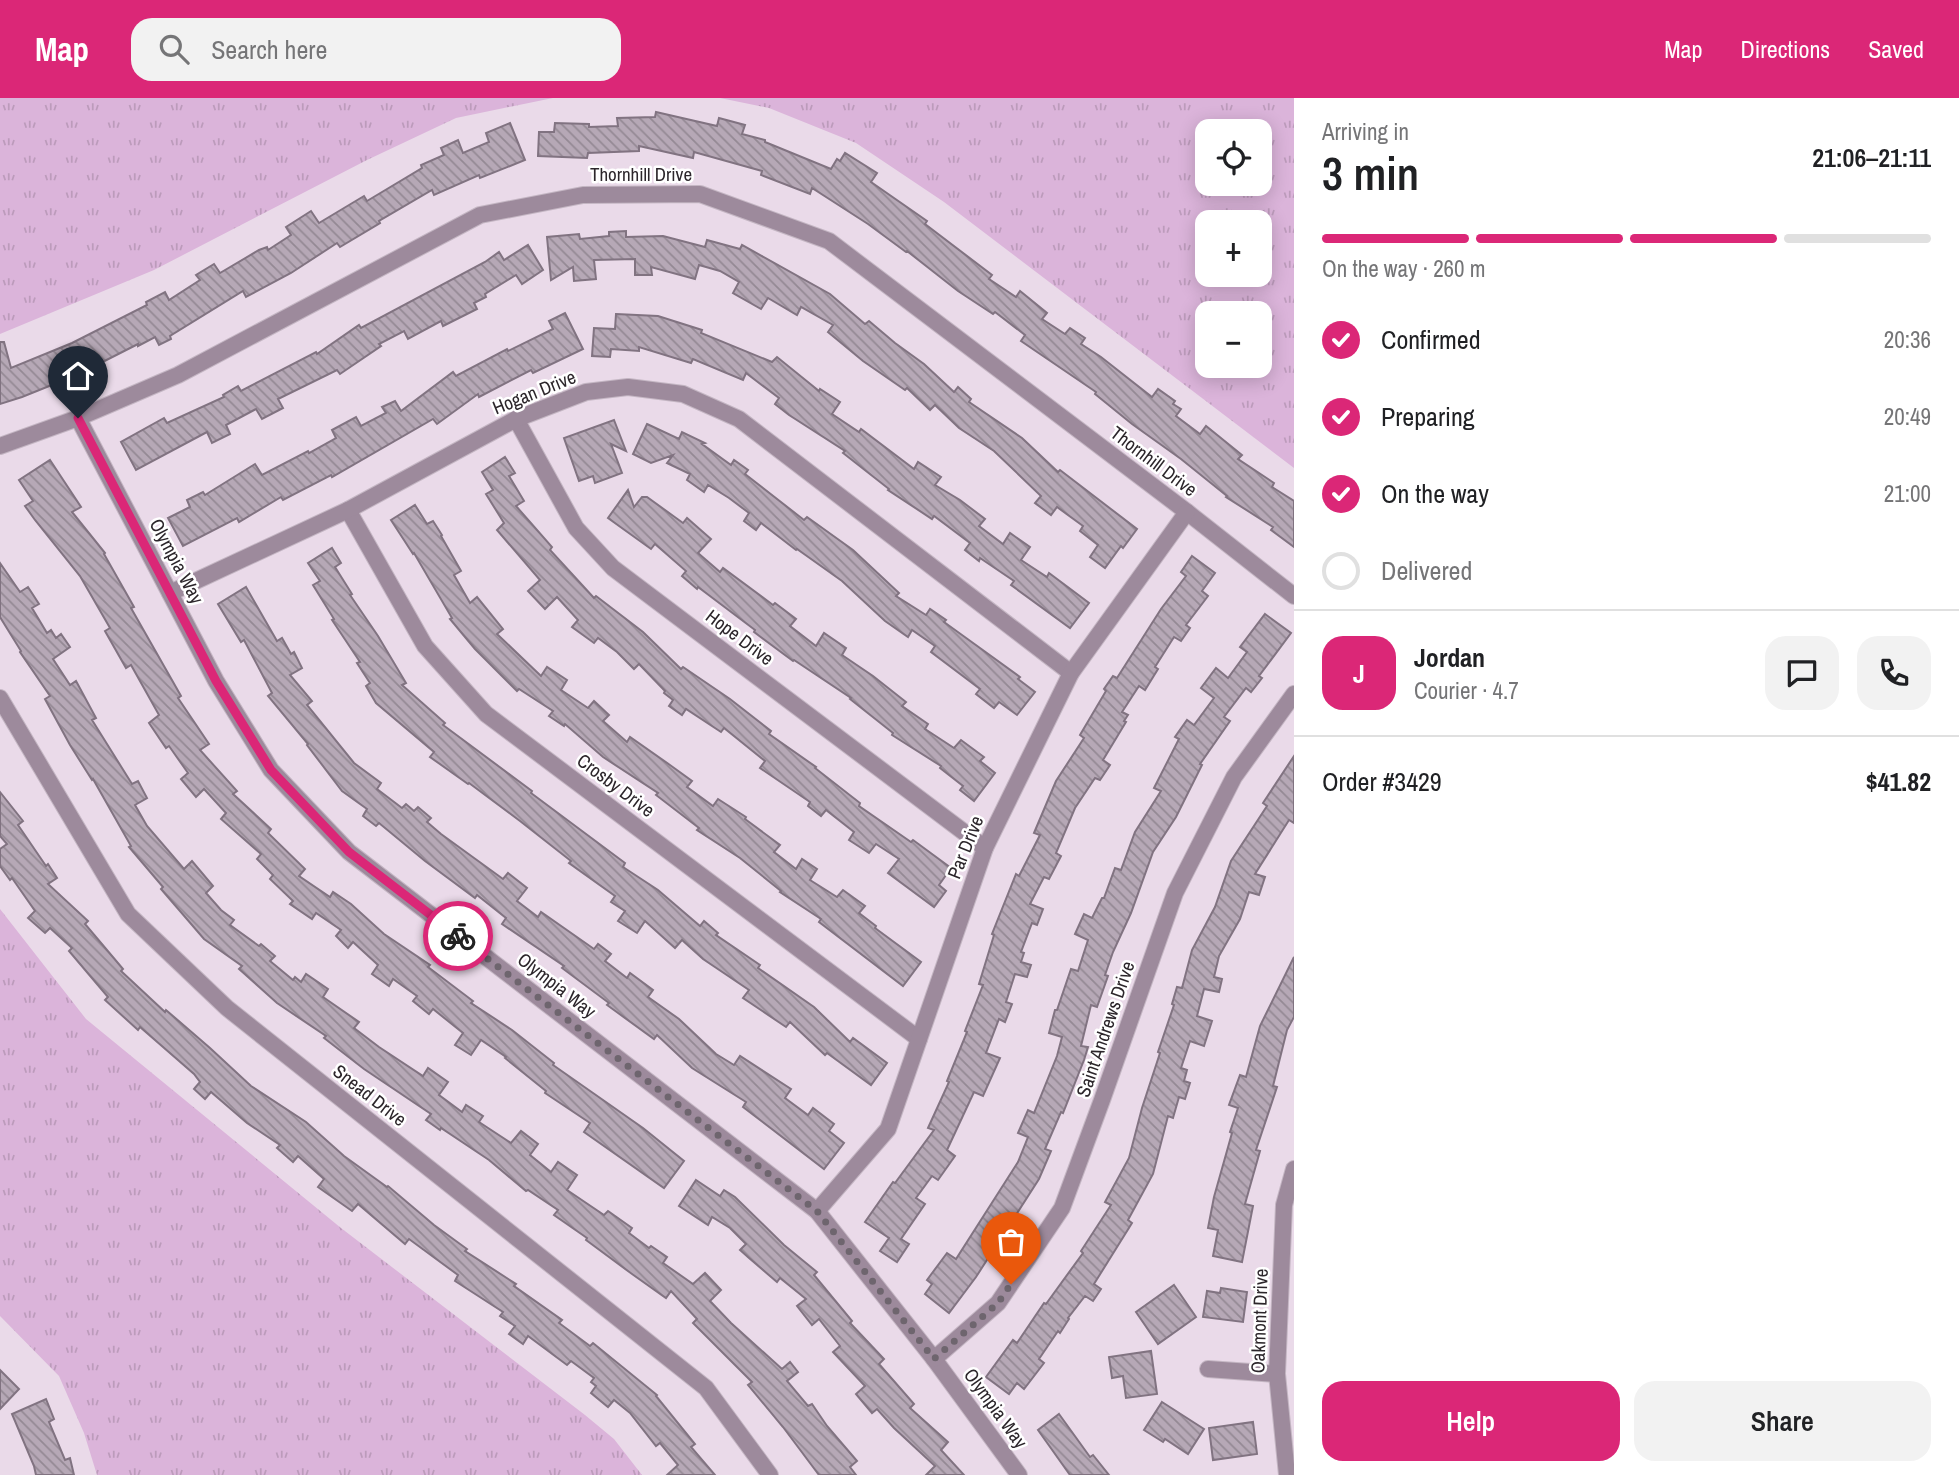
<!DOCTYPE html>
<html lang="en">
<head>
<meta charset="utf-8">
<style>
  :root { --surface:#fff; --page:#f2f2f2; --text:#202124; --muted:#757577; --line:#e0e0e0; --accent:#db2777 }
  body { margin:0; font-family:"Archivo Narrow",sans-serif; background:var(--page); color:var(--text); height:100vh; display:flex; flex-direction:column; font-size:26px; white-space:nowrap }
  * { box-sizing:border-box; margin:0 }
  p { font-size:23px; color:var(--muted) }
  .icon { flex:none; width:38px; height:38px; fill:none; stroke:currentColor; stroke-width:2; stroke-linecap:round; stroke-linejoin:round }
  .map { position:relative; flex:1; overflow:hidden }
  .details { display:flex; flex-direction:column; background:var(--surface); width:665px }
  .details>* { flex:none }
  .controls { position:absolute; left:1195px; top:21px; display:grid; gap:14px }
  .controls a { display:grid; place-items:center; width:77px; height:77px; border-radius:14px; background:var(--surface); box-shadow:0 4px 18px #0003; font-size:35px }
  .pin { position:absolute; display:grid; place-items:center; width:60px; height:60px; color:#fff; margin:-72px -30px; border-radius:50% 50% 50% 0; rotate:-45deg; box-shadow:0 0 7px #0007 }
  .pin .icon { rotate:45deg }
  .courier { position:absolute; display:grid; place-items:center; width:70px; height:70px; margin:-35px; border:5px solid #db2777; border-radius:50%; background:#fff; color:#222; box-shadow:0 2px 9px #0007 }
  .headline em { font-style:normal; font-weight:600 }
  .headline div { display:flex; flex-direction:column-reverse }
  .headline { display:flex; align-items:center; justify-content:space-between; height:119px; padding:0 28px }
  h1 { font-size:46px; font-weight:600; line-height:52px }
  .bar { display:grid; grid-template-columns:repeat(4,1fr); gap:10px 7px; align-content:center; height:84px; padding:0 28px }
  .bar i { height:9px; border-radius:5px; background:var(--line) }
  .bar .on { background:var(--accent) }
  .bar p { grid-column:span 4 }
  .line { display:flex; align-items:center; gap:18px; padding:0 28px; border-top:2px solid var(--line) }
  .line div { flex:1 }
  .round { display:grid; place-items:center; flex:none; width:74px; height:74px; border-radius:21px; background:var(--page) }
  ol { padding:0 28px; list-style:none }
  li { display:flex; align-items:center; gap:21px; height:77px }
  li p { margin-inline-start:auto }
  li .icon { padding:7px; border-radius:50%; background:var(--accent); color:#fff; stroke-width:4 }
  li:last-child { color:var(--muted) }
  li i { width:38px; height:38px; border:4px solid var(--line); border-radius:50% }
  .cta { display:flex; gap:14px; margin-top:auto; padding:14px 28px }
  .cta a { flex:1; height:80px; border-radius:21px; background:var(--accent); color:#fff; font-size:28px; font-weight:600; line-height:80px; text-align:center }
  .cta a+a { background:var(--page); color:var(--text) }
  header { display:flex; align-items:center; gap:42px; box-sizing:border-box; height:98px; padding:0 35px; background:var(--accent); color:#fff }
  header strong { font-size:33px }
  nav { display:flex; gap:38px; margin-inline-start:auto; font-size:24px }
  .search { width:490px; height:63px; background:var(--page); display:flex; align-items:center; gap:18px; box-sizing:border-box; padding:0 24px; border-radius:21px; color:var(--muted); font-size:26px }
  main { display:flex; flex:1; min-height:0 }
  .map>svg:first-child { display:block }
  .grass { fill:url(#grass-tufts); fill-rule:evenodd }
  .building { fill:url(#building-back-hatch); stroke:#817381; stroke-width:2 }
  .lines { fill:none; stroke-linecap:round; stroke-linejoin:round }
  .street-casing { stroke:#c4b6c3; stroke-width:18 }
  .street { stroke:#9d8a9c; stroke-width:16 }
  .done { stroke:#6e656e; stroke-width:7; stroke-dasharray:0 12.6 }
  .route { stroke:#db2777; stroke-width:9 }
  .labels { text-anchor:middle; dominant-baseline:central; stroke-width:5; stroke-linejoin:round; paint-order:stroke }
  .street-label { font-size:19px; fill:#2c262b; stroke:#fff }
</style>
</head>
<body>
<header>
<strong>Map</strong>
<div class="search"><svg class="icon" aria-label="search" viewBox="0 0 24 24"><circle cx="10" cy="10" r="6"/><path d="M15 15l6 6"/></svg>Search here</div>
<nav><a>Map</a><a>Directions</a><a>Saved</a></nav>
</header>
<main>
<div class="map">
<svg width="1294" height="1377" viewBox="0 0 1294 1377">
  <defs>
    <pattern id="grass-tufts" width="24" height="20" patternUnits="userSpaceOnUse" patternTransform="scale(1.75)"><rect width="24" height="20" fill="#dbb4da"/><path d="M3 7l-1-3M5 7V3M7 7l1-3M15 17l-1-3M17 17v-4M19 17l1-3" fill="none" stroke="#bc9bbb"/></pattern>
    <pattern id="building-back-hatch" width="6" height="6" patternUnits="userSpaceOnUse" patternTransform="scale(1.75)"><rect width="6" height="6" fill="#b6a8b6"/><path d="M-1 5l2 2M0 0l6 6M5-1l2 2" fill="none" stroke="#948994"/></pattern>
  </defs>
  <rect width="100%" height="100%" fill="#eadae9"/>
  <g class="grass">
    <polygon points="0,0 553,0 456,20 367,62 154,172 0,236"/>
    <path d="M720 0H1294V370L944 104 856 45 769 10ZM1260 33V86H1208V33ZM1260 124V177H1208V124ZM1260 215V268H1208V215Z"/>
    <polygon points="0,811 86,921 341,1130 585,1317 614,1341 642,1377 97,1377 84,1335 59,1278 0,1218"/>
  </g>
  <g class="building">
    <polygon points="656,14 717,28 719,20 745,27 742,36 765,42 765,44 831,71 837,61 840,63 845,55 877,75 871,84 927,123 925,126 992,177 989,181 1016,199 1020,193 1047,215 1042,221 1065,236 1070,230 1085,240 1081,246 1101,259 1152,299 1158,291 1175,303 1173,306 1181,311 1176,318 1200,336 1206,328 1242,357 1238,361 1274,385 1272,389 1294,403 1294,449 1271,432 1273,429 1226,399 1227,398 1181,361 1132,326 1095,296 1096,294 1021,243 1025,237 995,214 993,216 958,193 907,153 906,154 868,126 812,90 810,96 761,77 762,73 694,54 693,60 639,48 639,53 588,55 587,60 538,58 539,34 554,34 555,25 589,26 589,29 618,28 617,20 655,19"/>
    <polygon points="510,25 525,62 480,80 479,77 434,97 432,92 379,123 380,125 340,149 337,145 291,175 246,199 243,193 170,238 171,241 159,247 155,239 138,248 138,246 79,276 22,299 0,306 0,244 4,244 11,270 72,245 147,207 146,204 165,194 169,202 200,182 196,177 214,166 220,175 259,152 267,149 268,152 291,137 286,129 311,113 319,125 364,98 367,103 422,70 421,67 444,57 441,50 458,42 463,55 489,44 486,35"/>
    <polygon points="626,133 626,139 663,138 705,149 707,142 740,151 742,147 830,196 865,226 869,223 895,245 924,266 954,294 958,289 971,301 969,304 1022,340 1058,374 1060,372 1137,431 1123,450 1121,448 1105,470 1090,459 1098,447 1080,433 1083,428 1057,409 1051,417 1035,405 1041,398 994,353 959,330 935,307 930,312 907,290 905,292 863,263 828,234 833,227 801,209 797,217 768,200 761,211 733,195 739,184 720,173 699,167 695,181 651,169 652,177 635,177 635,161 594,162 596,181 574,183 573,169 551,182 547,139 579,136 580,141 609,138 609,134"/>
    <polygon points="528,147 543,172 522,186 516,177 485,196 486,199 474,205 477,211 443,228 441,223 408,241 404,233 379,246 381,248 340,276 337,272 278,301 283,310 262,321 256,311 226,327 230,336 212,345 207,334 136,372 121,344 164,320 167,325 224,299 223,297 238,288 241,293 316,254 317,256 359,227 361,230 485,164 499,154 504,162"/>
    <polygon points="565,215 583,251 533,275 531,272 479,299 478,296 437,326 433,321 332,379 331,377 283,402 281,399 239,424 237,420 183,448 168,420 190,409 187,402 203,394 205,397 255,366 262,377 308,353 309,355 336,340 332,332 356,319 361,328 386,315 382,309 395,303 401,313 453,274 456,278 507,251 508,253 553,231 549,223"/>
    <polygon points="616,216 658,218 702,232 701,235 772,264 777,259 819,293 820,291 840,304 832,316 859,334 861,331 914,371 918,364 941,379 935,387 960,402 985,421 979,428 1003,446 1010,435 1030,449 1021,462 1047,479 1049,475 1089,505 1070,530 1011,487 1014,483 980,460 979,463 965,452 970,445 934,418 932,421 888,392 889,391 843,355 845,353 789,317 775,306 779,300 746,275 743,282 693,261 691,265 639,249 639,253 611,251 610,259 592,258 594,230 615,231"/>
    <polygon points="614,322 626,353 611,346 622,375 595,385 593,378 579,383 564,340"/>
    <polygon points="647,326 679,341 682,334 705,345 702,346 731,367 734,362 748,372 745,376 804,422 807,419 853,452 899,495 896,498 926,517 930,511 946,522 944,524 1020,579 1018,581 1035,594 1017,617 999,604 994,610 976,596 980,591 931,554 935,548 912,532 908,539 885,523 842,483 797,451 796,452 761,425 756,432 744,423 749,415 729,400 708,387 704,394 687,382 690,376 667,365 673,357 651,365 633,356"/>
    <polygon points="505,359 515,375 509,378 524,403 516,408 552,449 550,452 594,500 596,498 643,534 681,571 683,569 730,601 771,633 769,636 816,669 815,670 860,705 859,708 911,744 913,742 951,770 939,787 946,793 934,809 888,775 899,761 876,746 869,755 849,742 854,734 826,712 821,718 808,708 810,704 760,670 765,663 724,630 721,634 686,611 682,617 669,608 673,602 664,595 665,593 639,566 634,571 617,554 598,540 594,545 572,529 578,522 557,499 545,511 528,493 540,482 497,432 504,425 486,396 493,392 482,374"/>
    <polygon points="50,362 81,409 72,414 105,455 104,456 134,509 131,510 181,598 178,600 209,646 200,652 237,693 233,696 271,731 268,735 305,771 299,778 330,799 333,794 351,806 384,836 430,867 428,869 473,903 471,905 512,932 554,965 553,967 643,1030 684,1063 664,1090 584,1034 590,1025 545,995 546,993 505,960 506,959 481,942 471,957 455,947 463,935 433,911 429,916 413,903 417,898 393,881 389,888 372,876 378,867 353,844 348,850 336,838 341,832 316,815 312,821 290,806 293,803 270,781 273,777 257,761 261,756 221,721 226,715 204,691 196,699 181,681 188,675 169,648 166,650 149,625 159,617 131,567 126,570 105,533 110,530 80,478 35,422 25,408 33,403 19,382"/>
    <polygon points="628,392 634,409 642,399 647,399 683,425 687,420 711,441 698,455 720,474 723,470 773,507 775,505 796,521 790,528 816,548 824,535 846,550 842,557 873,578 906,604 902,608 928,626 925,631 954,650 961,642 984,659 980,663 995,675 974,703 960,692 963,688 940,670 941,668 892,637 893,635 850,601 851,600 794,562 793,563 754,534 755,532 698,489 697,491 682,478 686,473 655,446 651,451 608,420"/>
    <polygon points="415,407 427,426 433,423 442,437 441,438 461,473 454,477 470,505 477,499 503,531 497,536 541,578 547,569 567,582 561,592 588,610 594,603 609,617 603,623 627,644 630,639 670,667 692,683 687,689 713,708 718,701 746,719 745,721 780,747 774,754 796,771 802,761 817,771 810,782 837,799 843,792 865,808 859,815 876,828 875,830 921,864 903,888 819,824 821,821 780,794 781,793 740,760 697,732 699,730 656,697 658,695 603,659 565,626 564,628 549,618 553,613 519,591 517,593 475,551 450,521 452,520 414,455 413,456 391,422"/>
    <polygon points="332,450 341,465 335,469 352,496 350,497 378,538 406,585 402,587 445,625 443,627 532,693 531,695 625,765 623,769 658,792 700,828 704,823 718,835 716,837 760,867 758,870 814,909 850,944 853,940 887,965 871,987 827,955 825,957 790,924 786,929 743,900 749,892 703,861 682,842 675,850 645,823 637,835 618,823 625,813 611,804 615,798 569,765 571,763 520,723 469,685 468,686 430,659 434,654 376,605 366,588 370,585 357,565 360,564 332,522 334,521 313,487 320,483 308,465"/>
    <polygon points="1192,458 1215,475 1202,493 1208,498 1186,527 1190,530 1181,543 1174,539 1155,569 1158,571 1145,592 1139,588 1122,614 1128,617 1124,623 1126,624 1103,662 1110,667 1100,682 1095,680 1075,710 1056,755 1061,758 1049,781 1044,779 1030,806 1043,811 1037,827 1032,825 1021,854 1024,855 1021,864 1031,867 1027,879 1015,876 1006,904 1012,906 1005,924 999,921 986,955 1000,960 983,998 974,994 947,1052 955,1058 938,1082 932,1078 916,1100 925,1106 901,1141 909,1146 897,1164 880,1153 889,1140 865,1124 893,1084 895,1085 934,1032 928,1030 949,984 947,983 967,934 965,933 983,887 979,886 994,837 992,836 1016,776 1019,778 1040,737 1034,735 1056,683 1084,640 1080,637 1106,593 1104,591 1113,578 1117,580 1161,511 1186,478 1181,474"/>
    <polygon points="0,465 20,494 28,489 39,506 32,510 47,535 51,532 56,540 61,536 70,549 53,561 70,587 76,583 96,620 92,622 132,686 138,683 147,700 135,707 147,728 184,771 192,763 213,788 206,795 221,812 234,822 230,827 259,848 261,846 275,858 270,863 293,882 295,879 301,884 306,876 328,891 323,899 359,924 354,930 379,949 423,978 428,970 448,984 439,997 462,1014 466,1007 483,1018 479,1024 511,1045 521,1033 538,1046 530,1057 551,1074 558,1064 577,1077 567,1092 604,1117 608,1113 632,1130 629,1135 649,1150 651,1148 667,1159 663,1165 693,1186 705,1175 721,1192 710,1203 731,1225 782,1271 790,1264 798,1274 787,1283 808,1308 812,1306 827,1328 857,1363 850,1369 856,1377 819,1377 783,1329 748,1287 752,1284 693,1225 697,1221 671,1193 666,1200 632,1176 586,1142 587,1140 554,1117 558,1112 528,1092 526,1093 489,1062 441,1030 440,1032 426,1022 431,1016 364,971 324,940 326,938 277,905 239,871 242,868 204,841 161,791 163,789 129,749 131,748 93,681 92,682 70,647 45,601 50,598 20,554 21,553 0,519"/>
    <polygon points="246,489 277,543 282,540 291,556 294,554 302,570 290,577 312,603 307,607 354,665 381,685 377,691 402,710 406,706 414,713 418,709 431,720 427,724 441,736 503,781 508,775 527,790 517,803 538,819 541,814 594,851 598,846 611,856 605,863 627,880 630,875 653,892 648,899 679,921 716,956 734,967 740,958 791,991 785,1000 808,1017 813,1010 834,1026 829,1033 844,1045 824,1071 743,1009 746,1004 692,970 657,937 654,941 607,907 609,905 562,870 564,868 502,826 506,820 477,797 475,800 425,763 379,725 376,728 363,718 367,711 342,693 307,647 308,646 268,598 272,595 244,542 241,544 218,506"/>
    <polygon points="1265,516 1291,535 1259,578 1262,580 1251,594 1246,590 1224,619 1230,623 1200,666 1202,667 1176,719 1153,754 1131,815 1113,854 1105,877 1108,878 1097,909 1091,907 1081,948 1088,949 1084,962 1063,1015 1061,1014 1045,1051 1051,1053 1039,1081 976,1179 949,1215 925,1196 932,1186 927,1182 947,1155 956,1161 1018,1064 1028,1039 1018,1035 1028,1012 1034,1015 1057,958 1062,939 1049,935 1055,912 1057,912 1071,871 1078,873 1088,842 1075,836 1084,816 1092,820 1102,800 1104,800 1115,770 1121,772 1135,734 1161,693 1154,690 1179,641 1175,639 1187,622 1194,627 1214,600 1201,590 1216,570 1228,580 1247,554 1240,549"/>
    <polygon points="1294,658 1294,725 1289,722 1255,776 1265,779 1259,797 1249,794 1240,821 1219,858 1214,879 1222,881 1219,894 1204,891 1197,918 1212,923 1204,948 1190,943 1181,970 1187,972 1184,983 1190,985 1185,1001 1179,999 1173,1020 1168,1018 1153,1076 1128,1122 1132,1125 1094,1186 1101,1191 1093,1203 1085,1198 1068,1220 1069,1221 1060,1235 1058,1233 1039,1261 1044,1265 1024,1291 1017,1285 1009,1296 986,1279 1013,1242 1017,1245 1044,1205 1046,1206 1083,1155 1081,1153 1111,1107 1105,1104 1129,1060 1142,1010 1160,955 1158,954 1174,907 1172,906 1177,889 1182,890 1192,852 1215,809 1231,763 1267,708 1263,705"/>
    <polygon points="0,694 23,723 18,727 46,768 48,766 57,780 48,786 88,823 85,826 123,871 121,873 165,914 166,912 210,950 251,988 306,1024 344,1058 387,1089 388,1088 434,1127 467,1151 465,1153 516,1186 514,1188 562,1222 559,1225 590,1248 593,1245 657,1297 656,1298 695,1346 691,1349 715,1377 667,1377 678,1367 660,1345 656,1348 630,1315 614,1302 608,1309 591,1295 596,1288 591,1284 594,1280 571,1263 567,1267 528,1238 523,1246 509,1236 515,1228 500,1218 503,1214 455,1183 458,1177 409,1141 405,1146 358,1106 352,1113 318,1089 324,1081 298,1058 293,1064 277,1050 280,1047 247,1025 211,994 205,1001 194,991 200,984 194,976 140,929 138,932 105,902 108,899 69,853 72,850 50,830 45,835 28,820 35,813 12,780 10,782 0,768 0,751 7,746 0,738"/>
    <polygon points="1294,859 1294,919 1287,932 1273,988 1277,989 1256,1052 1260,1053 1245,1106 1253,1108 1242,1164 1213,1158 1218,1132 1208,1130 1214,1099 1232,1035 1230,1034 1238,1010 1229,1007 1240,977 1246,979 1260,928"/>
    <polygon points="696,1082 720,1098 724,1092 735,1099 784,1147 817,1174 814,1177 852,1223 850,1225 884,1261 879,1266 914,1306 910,1310 948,1344 941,1352 964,1377 926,1377 935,1368 894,1330 877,1311 872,1315 856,1296 865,1288 833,1254 840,1248 819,1221 812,1227 797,1208 806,1201 780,1180 777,1184 749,1160 740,1152 746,1146 730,1130 712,1119 708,1127 679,1108"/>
    <polygon points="1174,1187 1196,1219 1158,1246 1136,1214"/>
    <polygon points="1221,1190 1247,1194 1243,1224 1203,1219 1207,1193 1220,1195"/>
    <polygon points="1151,1253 1157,1296 1126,1300 1123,1278 1112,1280 1109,1259"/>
    <polygon points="0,1272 19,1291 0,1311"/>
    <polygon points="46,1301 54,1321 49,1324 65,1362 70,1360 74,1377 36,1377 34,1368 12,1316"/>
    <polygon points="1162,1304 1204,1331 1188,1356 1165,1341 1163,1344 1144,1332"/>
    <polygon points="1059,1316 1090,1359 1093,1357 1109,1377 1070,1377 1038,1332"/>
    <polygon points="1253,1324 1257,1356 1213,1362 1209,1330"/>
  </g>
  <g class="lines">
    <defs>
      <g id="street">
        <polyline points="78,320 216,583 271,672 349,754 817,1113 934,1261 1019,1377"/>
        <polyline points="516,321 576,430 613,470 985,750"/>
        <polyline points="0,348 78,320 178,277 480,117 583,97 700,96 829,143 1187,414 1294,498"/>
        <polyline points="348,412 425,548 486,616 919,941"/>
        <polyline points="170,495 348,412 516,321 586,294 628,289 683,296 739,321 1071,575"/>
        <polyline points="0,600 128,816 227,910 706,1290 770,1377"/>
        <polyline points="817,1113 888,1031 985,750 1071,575 1187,414"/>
        <polyline points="934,1261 998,1205 1062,1110 1102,1002 1175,795 1234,679 1294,596"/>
        <polyline points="1208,1271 1277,1276"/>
        <polyline points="1287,1377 1277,1276 1284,1107 1294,1071"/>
      </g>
    </defs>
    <use href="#street" class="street-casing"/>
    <use href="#street" class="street"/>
  </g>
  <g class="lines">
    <polyline class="done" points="458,838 817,1113 934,1261 998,1205 1011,1186"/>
    <polyline class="route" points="78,320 216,583 271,672 349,754 458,838"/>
  </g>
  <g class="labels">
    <g class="street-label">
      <text x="641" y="76">Thornhill Drive</text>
      <text transform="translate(534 294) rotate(-22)">Hogan Drive</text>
      <text transform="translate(1154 363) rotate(37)">Thornhill Drive</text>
      <text transform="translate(177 463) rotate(62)">Olympia Way</text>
      <text transform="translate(740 539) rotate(37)">Hope Drive</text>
      <text transform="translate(616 687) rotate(37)">Crosby Drive</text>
      <text transform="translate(965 749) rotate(-68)">Par Drive</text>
      <text transform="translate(557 887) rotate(38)">Olympia Way</text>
      <text transform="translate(1105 931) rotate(-71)">Saint Andrews Drive</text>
      <text transform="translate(370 997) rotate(38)">Snead Drive</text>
      <text transform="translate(1259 1223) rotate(-88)">Oakmont Drive</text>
      <text transform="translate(996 1310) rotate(54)">Olympia Way</text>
    </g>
  </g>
</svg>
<div class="controls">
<a><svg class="icon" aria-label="locate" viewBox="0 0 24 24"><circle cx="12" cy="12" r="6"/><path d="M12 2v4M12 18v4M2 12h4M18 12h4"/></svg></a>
<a>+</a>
<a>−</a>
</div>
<div class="pin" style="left:1011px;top:1186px;background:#ea580c"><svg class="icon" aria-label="bag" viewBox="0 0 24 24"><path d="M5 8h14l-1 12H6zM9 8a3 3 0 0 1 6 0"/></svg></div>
<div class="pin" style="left:78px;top:320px;background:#1f2937"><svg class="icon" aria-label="home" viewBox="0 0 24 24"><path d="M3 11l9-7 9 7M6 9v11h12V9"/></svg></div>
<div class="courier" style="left:458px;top:838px"><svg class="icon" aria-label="bike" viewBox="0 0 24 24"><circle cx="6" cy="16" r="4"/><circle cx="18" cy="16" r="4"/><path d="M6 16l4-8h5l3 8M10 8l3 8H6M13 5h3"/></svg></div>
</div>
<section class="details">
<div class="headline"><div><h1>3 min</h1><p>Arriving in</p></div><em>21:06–21:11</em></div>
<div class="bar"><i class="on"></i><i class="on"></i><i class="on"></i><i></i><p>On the way · 260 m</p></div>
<ol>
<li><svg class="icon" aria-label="check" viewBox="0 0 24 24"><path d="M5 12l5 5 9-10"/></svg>Confirmed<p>20:36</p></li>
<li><svg class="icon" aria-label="check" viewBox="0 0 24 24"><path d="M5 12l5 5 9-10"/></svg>Preparing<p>20:49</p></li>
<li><svg class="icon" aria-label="check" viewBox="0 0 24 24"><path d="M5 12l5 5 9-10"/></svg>On the way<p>21:00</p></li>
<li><i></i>Delivered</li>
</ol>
<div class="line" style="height:126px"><b class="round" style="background:var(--accent);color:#fff">J</b><div><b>Jordan</b><p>Courier · 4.7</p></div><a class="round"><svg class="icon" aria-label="chat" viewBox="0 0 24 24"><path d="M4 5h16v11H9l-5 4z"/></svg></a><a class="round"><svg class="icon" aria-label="phone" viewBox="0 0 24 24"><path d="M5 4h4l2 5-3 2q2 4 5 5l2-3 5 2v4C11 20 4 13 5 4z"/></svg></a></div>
<div class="line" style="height:91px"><div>Order #3429</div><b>$41.82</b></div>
<div class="cta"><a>Help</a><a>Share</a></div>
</section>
</main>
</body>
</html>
